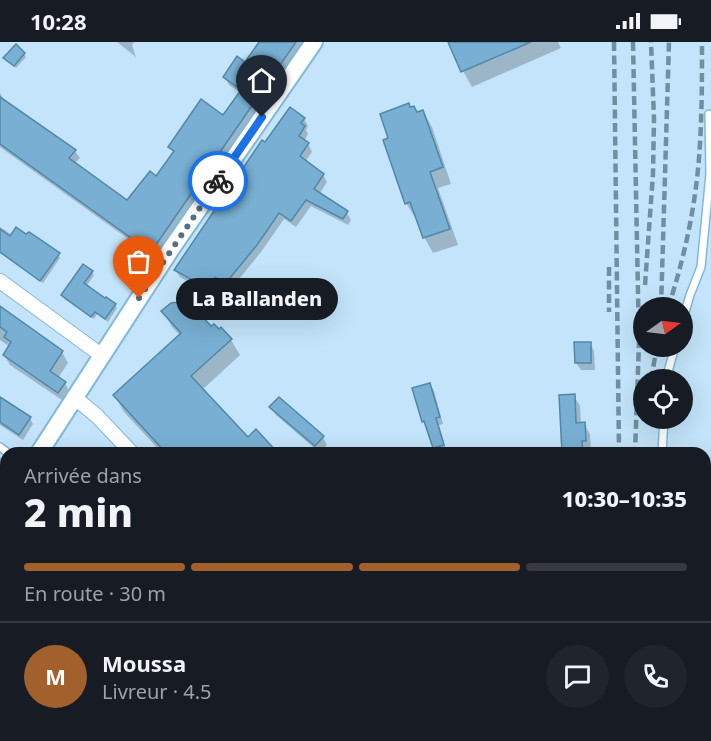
<!DOCTYPE html>
<html lang="fr">
<head>
<meta charset="utf-8">
<style>
  :root { --surface:#171b24; --page:#20242c; --text:#f1f3f6; --muted:#9ea1a6; --line:#363941; --accent:#a2612c }
  body { margin:0; font-family:"Noto Sans",sans-serif; background:var(--page); color:var(--text); height:100vh; display:flex; flex-direction:column; font-size:22px; white-space:nowrap }
  * { box-sizing:border-box; margin:0 }
  p { font-size:20px; color:var(--muted) }
  .icon { flex:none; width:33px; height:33px; fill:none; stroke:currentColor; stroke-width:2; stroke-linecap:round; stroke-linejoin:round }
  .map { position:relative; flex:1; overflow:hidden }
  .side { position:absolute; left:0px; top:405px; width:711px; height:294px; display:flex; flex-direction:column; background:var(--surface); border-radius:18px 18px 0 0; box-shadow:0 6px 24px #0002 }
  .side>* { flex:none }
  .needle { width:39px; rotate:76deg }
  .fabs { position:absolute; left:633px; top:255px; display:grid; gap:12px }
  .fabs a { display:grid; place-items:center; width:60px; height:60px; border-radius:50%; background:var(--surface); box-shadow:0 6px 24px #0002; font-size:30px }
  .pin { position:absolute; display:grid; place-items:center; width:51px; height:51px; color:#fff; margin:-62px -26px; border-radius:50% 50% 50% 0; rotate:-45deg; box-shadow:0 0 6px #0007 }
  .pin .icon { rotate:45deg }
  .courier { position:absolute; display:grid; place-items:center; width:60px; height:60px; margin:-30px; border:4px solid #1a73e8; border-radius:50%; background:#fff; color:#222; box-shadow:0 2px 8px #0007 }
  .bubble { position:absolute; height:42px; border-radius:21px; background:var(--surface); box-shadow:0 6px 24px #0002; font-size:20px; font-weight:800; line-height:42px; text-align:center }
  .headline em { font-style:normal; font-weight:800 }
  .headline div { display:flex; flex-direction:column-reverse }
  .headline { display:flex; align-items:center; justify-content:space-between; height:102px; padding:0 24px }
  h1 { font-size:39px; font-weight:800; line-height:45px }
  .bar { display:grid; grid-template-columns:repeat(4,1fr); gap:9px 6px; align-content:center; height:72px; padding:0 24px }
  .bar i { height:8px; border-radius:4px; background:var(--line) }
  .bar .on { background:var(--accent) }
  .bar p { grid-column:span 4 }
  .line { display:flex; align-items:center; gap:15px; padding:0 24px; border-top:2px solid var(--line) }
  .line div { flex:1 }
  .round { display:grid; place-items:center; flex:none; width:63px; height:63px; border-radius:32px; background:var(--page) }
  .status { display:flex; justify-content:space-between; align-items:center; height:42px; padding:0 30px; background:var(--surface); direction:ltr }
  .status svg { height:16px; fill:currentColor }
  .map>svg:first-child { display:block }
  .shadow { fill:#0003 }
  .building { fill:#78afd2; stroke:#5188a9; stroke-width:1.5 }
  .lines { fill:none; stroke-linecap:round; stroke-linejoin:round }
  .service-casing { stroke:#81b9dc; stroke-width:10 }
  .minor-casing { stroke:#81b9dc; stroke-width:16 }
  .tertiary-casing { stroke:#81b9dc; stroke-width:20 }
  .service { stroke:#fff; stroke-width:7 }
  .minor { stroke:#fff; stroke-width:14 }
  .tertiary { stroke:#fff; stroke-width:16 }
  .rail { stroke:#728fa1; stroke-width:4.5; stroke-dasharray:9 4.5; stroke-linecap:butt }
  .done { stroke:#567081; stroke-width:6; stroke-dasharray:0 10.8 }
  .route { stroke:#1a73e8; stroke-width:8 }
</style>
</head>
<body>
<div class="status"><b>10:28</b><svg viewBox="0 0 49 12"><path d="M0 12V9h3v3zM5 12V6h3v6zM10 12V3h3v9zM15 12V0h3v12zM26 1h20v11H26zM47 4h2v5h-2z"/></svg></div>
<div class="map">
<svg width="711" height="699" viewBox="0 0 711 699">
  <rect width="100%" height="100%" fill="#c3e4fa"/>
  <g class="shadow">
    <polygon points="117,0 134,0 132,3 136,15"/>
    <polygon points="258,0 305,0 156,217 146,210 143,215 133,209 129,202 131,199 0,105 0,51 5,59 75,109 80,116 74,122 127,160 157,136 174,112 170,105 224,75 241,51 229,43 225,35 246,22 260,2"/>
    <polygon points="450,0 558,0 561,6 472,45 463,29"/>
    <polygon points="24,12 26,15 16,26 7,19 5,16"/>
    <polygon points="410,67 417,71 423,69 432,85 451,142 438,146 458,203 433,211 424,195 418,177 416,177 406,161 390,97"/>
    <polygon points="304,77 308,84 306,88 308,92 304,100 308,102 312,110 305,120 323,133 327,140 319,153 347,171 351,178 348,183 311,164 296,185 284,177 261,210 230,248 220,241 213,254 180,235 175,228 265,102"/>
    <polygon points="0,185 12,193 58,212 60,216 43,241 0,211"/>
    <polygon points="92,230 94,233 86,245 115,263 117,266 108,280 97,272 94,277 64,257 62,253"/>
    <polygon points="0,267 62,310 68,321 58,336 65,341 70,351 65,360 10,323 4,313 10,305 0,298"/>
    <polygon points="163,269 219,289 231,298 240,313 202,348 223,411 162,411 124,370 115,354 181,294 172,285"/>
    <polygon points="590,301 594,309 595,328 581,328 576,321"/>
    <polygon points="430,342 434,349 443,382 439,383 447,410 443,411 437,411 423,379"/>
    <polygon points="574,354 580,364 581,382 584,382 590,392 591,409 587,409 587,411 563,411"/>
    <polygon points="0,357 30,376 33,382 23,398 0,383"/>
    <polygon points="271,366 323,395 327,403 320,411 276,373"/>
    <polygon points="0,415 6,419 6,447 0,457"/>
    <polygon points="3,524 6,524 6,563 0,560 0,529"/>
    <polygon points="167,693 199,693 195,699 176,699"/>
    <polygon points="233,693 279,693 275,699 242,699"/>
    <polygon points="299,693 335,693 339,699 295,699"/>
  </g>
  <g class="building">
    <polygon points="259,0 296,0 151,210 141,203 138,208 127,202 131,196 0,102 0,55 76,108 69,116 127,158 150,129 156,134 174,109 168,105 201,57 223,73 241,48 223,35 237,14 245,20"/>
    <polygon points="448,0 531,0 461,30"/>
    <polygon points="16,2 25,11 14,24 3,16"/>
    <polygon points="409,61 410,65 414,64 417,70 423,68 443,125 430,130 450,187 423,196 410,160 405,162 383,98 388,96 380,72"/>
    <polygon points="290,65 305,76 301,81 305,84 299,94 309,101 300,114 324,132 314,147 348,169 343,177 306,158 291,179 279,171 257,203 225,242 215,235 209,247 174,228 262,98 265,100"/>
    <polygon points="16,185 26,192 29,190 60,211 40,239 0,210 0,187 10,194"/>
    <polygon points="83,222 93,229 84,241 105,256 106,255 116,262 105,277 95,270 91,275 61,253"/>
    <polygon points="188,259 211,284 214,282 219,287 221,285 232,297 191,334 248,395 256,387 278,411 166,411 113,353 181,291 161,269 171,261"/>
    <polygon points="0,264 63,309 50,329 66,340 58,351 3,313 11,300 4,295 7,290 0,285"/>
    <polygon points="574,300 591,300 591,321 575,321"/>
    <polygon points="430,341 440,375 436,376 444,403 433,406 424,379 422,380 412,346"/>
    <polygon points="575,352 576,381 585,380 586,399 582,399 583,411 562,411 559,353"/>
    <polygon points="0,355 31,375 19,393 0,380"/>
    <polygon points="279,355 324,394 315,404 269,365"/>
  </g>
  <g class="lines">
    <defs>
      <g id="service">
        <polyline points="682,280 690,253 701,225 710,132 709,72"/>
        <polyline points="667,338 668,330 675,304"/>
        <polyline points="0,405 8,411"/>
        <polyline points="662,411 664,376"/>
        <polyline points="388,699 395,693"/>
        <polyline points="657,699 658,693"/>
        <polyline points="704,699 711,685"/>
      </g>
      <g id="minor">
        <polyline points="0,239 101,313"/>
        <polyline points="74,355 97,374 132,411"/>
        <polyline points="371,693 372,699"/>
      </g>
      <g id="tertiary">
        <polyline points="39,411 171,207 314,0"/>
        <polyline points="0,471 6,462"/>
      </g>
    </defs>
    <use href="#service" class="service-casing"/>
    <use href="#minor" class="minor-casing"/>
    <use href="#tertiary" class="tertiary-casing"/>
    <use href="#service" class="service"/>
    <use href="#minor" class="minor"/>
    <use href="#tertiary" class="tertiary"/>
    <g class="rail">
      <polyline points="614,0 619,411"/>
      <polyline points="633,0 639,301 635,411"/>
      <polyline points="609,225 609,270"/>
      <polyline points="645,243 653,132 654,77 651,0"/>
      <polyline points="661,266 669,0"/>
      <path d="M668 266C684 217 695 167 699 116 702 78 702 38 702 0"/>
      <polyline points="651,338 657,304"/>
      <polyline points="609,699 610,693"/>
    </g>
  </g>
  <g class="lines">
    <polyline class="done" points="139,256 218,139"/>
    <polyline class="route" points="218,139 262,75"/>
  </g>
</svg>
<div class="fabs">
<a><svg class="needle" viewBox="-14 -14 28 28"><path d="M0-13l5 13h-10z" fill="#e53935"/><path d="M0 13l5-13h-10z" fill="#9ea1a6"/></svg></a>
<a><svg class="icon" aria-label="locate" viewBox="0 0 24 24"><circle cx="12" cy="12" r="6"/><path d="M12 2v4M12 18v4M2 12h4M18 12h4"/></svg></a>
</div>
<div class="pin" style="left:139px;top:256px;background:#ea580c"><svg class="icon" aria-label="bag" viewBox="0 0 24 24"><path d="M5 8h14l-1 12H6zM9 8a3 3 0 0 1 6 0"/></svg></div>
<div class="pin" style="left:262px;top:75px;background:#1f2937"><svg class="icon" aria-label="home" viewBox="0 0 24 24"><path d="M3 11l9-7 9 7M6 9v11h12V9"/></svg></div>
<div class="courier" style="left:218px;top:139px"><svg class="icon" aria-label="bike" viewBox="0 0 24 24"><circle cx="6" cy="16" r="4"/><circle cx="18" cy="16" r="4"/><path d="M6 16l4-8h5l3 8M10 8l3 8H6M13 5h3"/></svg></div>
<div class="bubble" style="left:176px;top:236px;width:162px">La Ballanden</div>
<section class="side">
<div class="headline"><div><h1>2 min</h1><p>Arrivée dans</p></div><em>10:30–10:35</em></div>
<div class="bar"><i class="on"></i><i class="on"></i><i class="on"></i><i></i><p>En route · 30 m</p></div>
<div class="line" style="height:108px"><b class="round" style="background:var(--accent);color:#fff">M</b><div><b>Moussa</b><p>Livreur · 4.5</p></div><a class="round"><svg class="icon" aria-label="chat" viewBox="0 0 24 24"><path d="M4 5h16v11H9l-5 4z"/></svg></a><a class="round"><svg class="icon" aria-label="phone" viewBox="0 0 24 24"><path d="M5 4h4l2 5-3 2q2 4 5 5l2-3 5 2v4C11 20 4 13 5 4z"/></svg></a></div>
</section>
</div>
</body>
</html>
